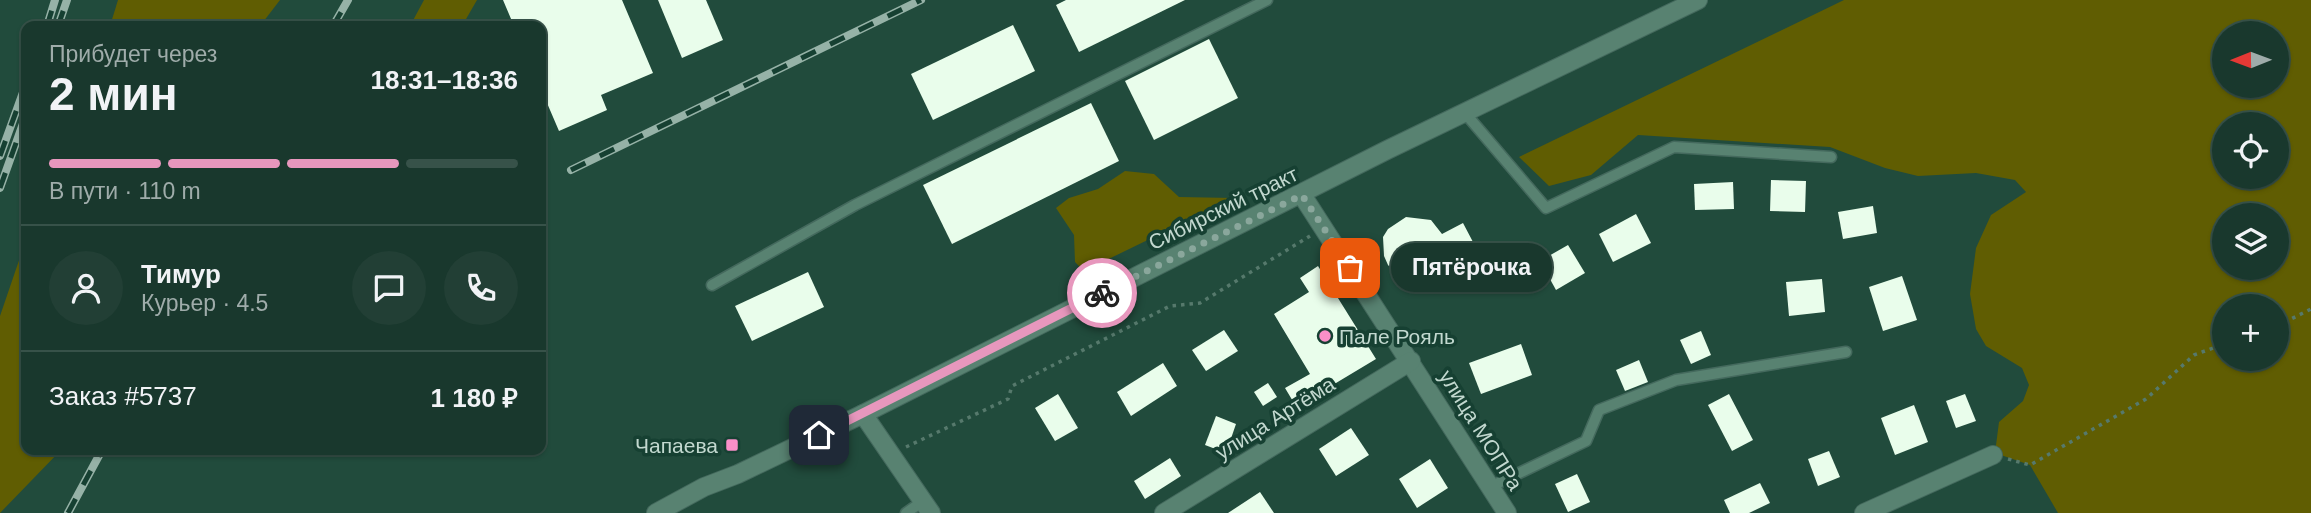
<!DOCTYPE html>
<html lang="ru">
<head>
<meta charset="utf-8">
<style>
  :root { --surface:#19382d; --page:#223f35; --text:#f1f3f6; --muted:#9facaa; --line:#375249; --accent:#e797bd }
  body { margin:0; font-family:Helvetica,sans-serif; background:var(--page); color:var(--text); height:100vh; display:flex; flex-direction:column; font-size:26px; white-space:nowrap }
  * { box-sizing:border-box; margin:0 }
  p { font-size:23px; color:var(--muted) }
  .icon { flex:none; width:38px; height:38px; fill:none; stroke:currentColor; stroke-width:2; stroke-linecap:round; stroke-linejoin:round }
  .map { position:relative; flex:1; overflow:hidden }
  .details { position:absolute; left:21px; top:21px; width:525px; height:434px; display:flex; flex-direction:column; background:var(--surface); border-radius:14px; box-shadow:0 2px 5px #0004,0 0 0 2px var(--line) }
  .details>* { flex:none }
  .needle { width:46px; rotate:269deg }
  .controls { position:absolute; left:2212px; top:21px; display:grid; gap:14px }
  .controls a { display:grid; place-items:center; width:77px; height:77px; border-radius:50%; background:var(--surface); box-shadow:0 2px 5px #0004,0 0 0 2px var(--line); font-size:35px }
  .pin { position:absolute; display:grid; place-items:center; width:60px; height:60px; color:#fff; margin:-30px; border-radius:14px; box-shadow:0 4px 10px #0006 }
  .courier { position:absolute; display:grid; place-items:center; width:70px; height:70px; margin:-35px; border:5px solid #e797bd; border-radius:50%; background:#fff; color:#222; box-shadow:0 2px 9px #0007 }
  .bubble { position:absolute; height:49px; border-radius:24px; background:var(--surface); box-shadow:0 2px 5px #0004,0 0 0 2px var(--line); font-size:23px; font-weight:700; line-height:49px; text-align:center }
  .overview em { font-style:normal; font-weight:700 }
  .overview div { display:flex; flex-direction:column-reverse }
  .overview { display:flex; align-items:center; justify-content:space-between; height:119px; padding:0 28px }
  h1 { font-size:46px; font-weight:700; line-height:52px }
  .bar { display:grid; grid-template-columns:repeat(4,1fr); gap:10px 7px; align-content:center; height:84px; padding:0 28px }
  .bar i { height:9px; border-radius:5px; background:var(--line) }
  .bar .active { background:var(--accent) }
  .bar p { grid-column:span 4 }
  .line { display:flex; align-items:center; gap:18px; padding:0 28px; border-top:2px solid var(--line) }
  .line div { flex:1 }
  .round { display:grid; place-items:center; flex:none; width:74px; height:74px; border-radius:37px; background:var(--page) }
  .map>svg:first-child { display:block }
  .green { fill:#605d02; fill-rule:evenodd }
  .building { fill:#e9fdeb }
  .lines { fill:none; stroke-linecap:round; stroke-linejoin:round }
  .service-casing { stroke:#44695d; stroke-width:13 }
  .minor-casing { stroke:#44695d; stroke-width:20 }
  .secondary-casing { stroke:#44695d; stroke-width:20 }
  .path { stroke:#56796c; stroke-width:3.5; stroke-dasharray:3.5 5; stroke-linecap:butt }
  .service { stroke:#588271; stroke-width:10 }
  .minor { stroke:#588271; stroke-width:18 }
  .secondary { stroke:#588271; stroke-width:18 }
  .rail-casing { stroke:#96b2a7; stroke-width:8 }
  .rail { stroke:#164032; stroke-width:5; stroke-dasharray:16; stroke-linecap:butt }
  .done { stroke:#8aa79c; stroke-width:7; stroke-dasharray:0 12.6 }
  .route { stroke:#e797bd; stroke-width:9 }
  .poi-dot { fill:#fa8fc8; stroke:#164032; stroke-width:2.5 }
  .labels { text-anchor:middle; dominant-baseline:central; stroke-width:7; stroke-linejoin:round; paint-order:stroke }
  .street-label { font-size:21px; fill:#c2d8cf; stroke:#164032 }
  .poi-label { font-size:21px; fill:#c2d8cf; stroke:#164032; text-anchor:start }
</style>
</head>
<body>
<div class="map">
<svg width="2311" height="513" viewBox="0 0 2311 513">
  <rect width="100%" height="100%" fill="#214b3c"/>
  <g class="green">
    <polygon points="118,0 280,0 260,26 110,26"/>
    <polygon points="424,0 477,0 462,26 410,26"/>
    <path d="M1844 0H2311V513H2058L2030 465 1995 453 1999 422 2023 401 2029 385 2022 368 1986 346 1976 329 1970 294 1976 248 1991 215 2026 192 2015 180 1976 173 1918 176 1885 168 1830 147 1638 135 1591 175 1549 186 1519 157ZM2224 33H2277V86H2224ZM2224 124H2277V177H2224ZM2224 215H2277V268H2224ZM2224 306H2277V359H2224Z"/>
    <polygon points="1125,171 1154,174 1179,197 1234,198 1084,271 1075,262 1074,235 1056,208 1069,198 1098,189"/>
    <polygon points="26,240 26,450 61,450 0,513 0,316"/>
  </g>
  <g class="building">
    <polygon points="503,0 622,0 653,73 601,95 607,110 559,131 541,89 541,26 514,26"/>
    <polygon points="658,0 706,0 723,40 682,58"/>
    <polygon points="1066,0 1185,0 1079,52 1056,5"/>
    <polygon points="1013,25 1035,71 933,120 911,74"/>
    <polygon points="1209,39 1238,98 1154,140 1125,81"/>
    <polygon points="1091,103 1119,161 952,244 923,185"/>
    <polygon points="1771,180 1806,181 1805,212 1770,211"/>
    <polygon points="1733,182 1734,209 1695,210 1694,184"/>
    <polygon points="1873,206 1877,233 1843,239 1838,212"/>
    <polygon points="1636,214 1651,243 1613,262 1599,234"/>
    <polygon points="1406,217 1431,220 1442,234 1463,223 1483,261 1423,288 1417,275 1402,280 1388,265 1384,256 1383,237 1388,229"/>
    <polygon points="1568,245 1585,273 1556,290 1540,261"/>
    <polygon points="1318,266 1376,359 1321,392 1319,389 1294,403 1285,388 1310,374 1274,314 1309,292 1300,278"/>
    <polygon points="808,272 824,307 752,341 735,306"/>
    <polygon points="1902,276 1917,320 1883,331 1869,287"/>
    <polygon points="1822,279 1825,312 1789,316 1786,282"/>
    <polygon points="1224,330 1238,351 1206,371 1192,350"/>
    <polygon points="1701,331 1711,355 1691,364 1680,340"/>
    <polygon points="1521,344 1532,375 1481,394 1469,363"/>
    <polygon points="1639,360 1648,382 1625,391 1616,370"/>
    <polygon points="1163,363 1177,386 1131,416 1117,392"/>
    <polygon points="1268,383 1277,397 1263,406 1254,392"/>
    <polygon points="1058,394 1078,428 1055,441 1035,408"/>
    <polygon points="1729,394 1753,440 1732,451 1708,405"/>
    <polygon points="1965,394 1976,421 1956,428 1946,401"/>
    <polygon points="1914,405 1928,442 1895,455 1881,418"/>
    <polygon points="1216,416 1236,424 1226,453 1205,445"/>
    <polygon points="1351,428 1369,455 1336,476 1319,449"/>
    <polygon points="1829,451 1840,477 1818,486 1808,459"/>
    <polygon points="1170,458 1181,476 1145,499 1134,481"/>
    <polygon points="1430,459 1448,488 1417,508 1399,479"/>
    <polygon points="1577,474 1590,502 1568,512 1555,484"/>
    <polygon points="1760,483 1770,503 1749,513 1730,513 1724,500"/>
    <polygon points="1260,492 1274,513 1228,513"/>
  </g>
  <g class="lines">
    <defs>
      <g id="service">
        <polyline points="1465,113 1546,208 1674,147 1831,157"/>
        <polyline points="712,285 855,205 1267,0"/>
        <polyline points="1490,487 1586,441 1599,410 1676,380 1846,352"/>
        <polyline points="906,513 923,501"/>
      </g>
      <g id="minor">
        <polyline points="1302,195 1507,513"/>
        <polyline points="863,414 931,513"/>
        <polyline points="1164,513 1411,361"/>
        <polyline points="1864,513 1993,455"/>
      </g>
      <polyline id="secondary" points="656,513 704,487 738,474 863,414 1387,150 1698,0"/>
    </defs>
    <use href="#service" class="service-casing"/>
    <use href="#minor" class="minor-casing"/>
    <use href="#secondary" class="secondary-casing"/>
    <g class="path">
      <polyline points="2277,326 2311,309"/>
      <polyline points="906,447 1008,399 1012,386 1170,306 1200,303 1310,236"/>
      <polyline points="2008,459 2030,465 2146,399 2194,355 2224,344"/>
    </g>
    <use href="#service" class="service"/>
    <use href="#minor" class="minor"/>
    <use href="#secondary" class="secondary"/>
    <defs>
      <g id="rail">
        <polyline points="47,26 55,0"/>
        <polyline points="58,26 67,0"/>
        <polyline points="333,26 348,0"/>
        <polyline points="0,156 26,84"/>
        <polyline points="571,170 921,0"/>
        <polyline points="0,188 26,115"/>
        <polyline points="68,513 102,450"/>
      </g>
    </defs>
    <use href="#rail" class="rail-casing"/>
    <use href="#rail" class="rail"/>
  </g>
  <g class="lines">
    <polyline class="done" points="1102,293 1302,195 1350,268"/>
    <polyline class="route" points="819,435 1102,293"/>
  </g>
  <g class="poi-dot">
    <circle cx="1325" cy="336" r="7"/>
    <rect x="725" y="438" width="14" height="14" rx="3.5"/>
  </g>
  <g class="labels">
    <g class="street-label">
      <text transform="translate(1223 208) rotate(-26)">Сибирский тракт</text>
      <text transform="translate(1275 418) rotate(-32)">улица Артёма</text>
      <text transform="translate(1481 430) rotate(58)">улица МОПРа</text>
    </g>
    <g class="poi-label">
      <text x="1339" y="336">Пале Рояль</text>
      <text x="718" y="445" text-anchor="end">Чапаева</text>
    </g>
  </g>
</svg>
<div class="controls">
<a><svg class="needle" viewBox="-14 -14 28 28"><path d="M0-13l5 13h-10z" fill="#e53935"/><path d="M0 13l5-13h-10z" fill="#9facaa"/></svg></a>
<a><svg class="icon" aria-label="locate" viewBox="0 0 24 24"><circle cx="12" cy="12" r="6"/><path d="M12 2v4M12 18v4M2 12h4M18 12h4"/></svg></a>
<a><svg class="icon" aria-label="layers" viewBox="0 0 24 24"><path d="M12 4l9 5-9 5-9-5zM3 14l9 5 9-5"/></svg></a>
<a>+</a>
</div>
<div class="pin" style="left:1350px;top:268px;background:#ea580c"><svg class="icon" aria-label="bag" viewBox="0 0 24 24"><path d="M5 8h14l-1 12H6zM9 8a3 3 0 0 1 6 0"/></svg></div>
<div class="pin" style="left:819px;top:435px;background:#1f2937"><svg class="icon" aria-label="home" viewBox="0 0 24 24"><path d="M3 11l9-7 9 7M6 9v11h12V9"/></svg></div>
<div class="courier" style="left:1102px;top:293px"><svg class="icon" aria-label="bike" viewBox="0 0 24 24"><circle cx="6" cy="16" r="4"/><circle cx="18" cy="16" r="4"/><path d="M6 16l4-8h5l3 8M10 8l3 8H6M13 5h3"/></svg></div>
<div class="bubble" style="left:1391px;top:243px;width:161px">Пятёрочка</div>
<section class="details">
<div class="overview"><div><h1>2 мин</h1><p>Прибудет через</p></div><em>18:31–18:36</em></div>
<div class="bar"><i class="active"></i><i class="active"></i><i class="active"></i><i></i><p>В пути · 110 m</p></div>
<div class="line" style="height:126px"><a class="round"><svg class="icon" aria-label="person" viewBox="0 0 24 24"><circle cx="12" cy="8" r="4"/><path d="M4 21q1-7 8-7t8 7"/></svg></a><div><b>Тимур</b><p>Курьер · 4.5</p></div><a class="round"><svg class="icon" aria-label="chat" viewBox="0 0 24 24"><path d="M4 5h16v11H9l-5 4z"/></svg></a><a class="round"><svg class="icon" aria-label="phone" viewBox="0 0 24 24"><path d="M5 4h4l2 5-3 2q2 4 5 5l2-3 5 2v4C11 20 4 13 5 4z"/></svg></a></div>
<div class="line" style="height:91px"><div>Заказ #5737</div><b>1 180 ₽</b></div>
</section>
</div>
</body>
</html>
